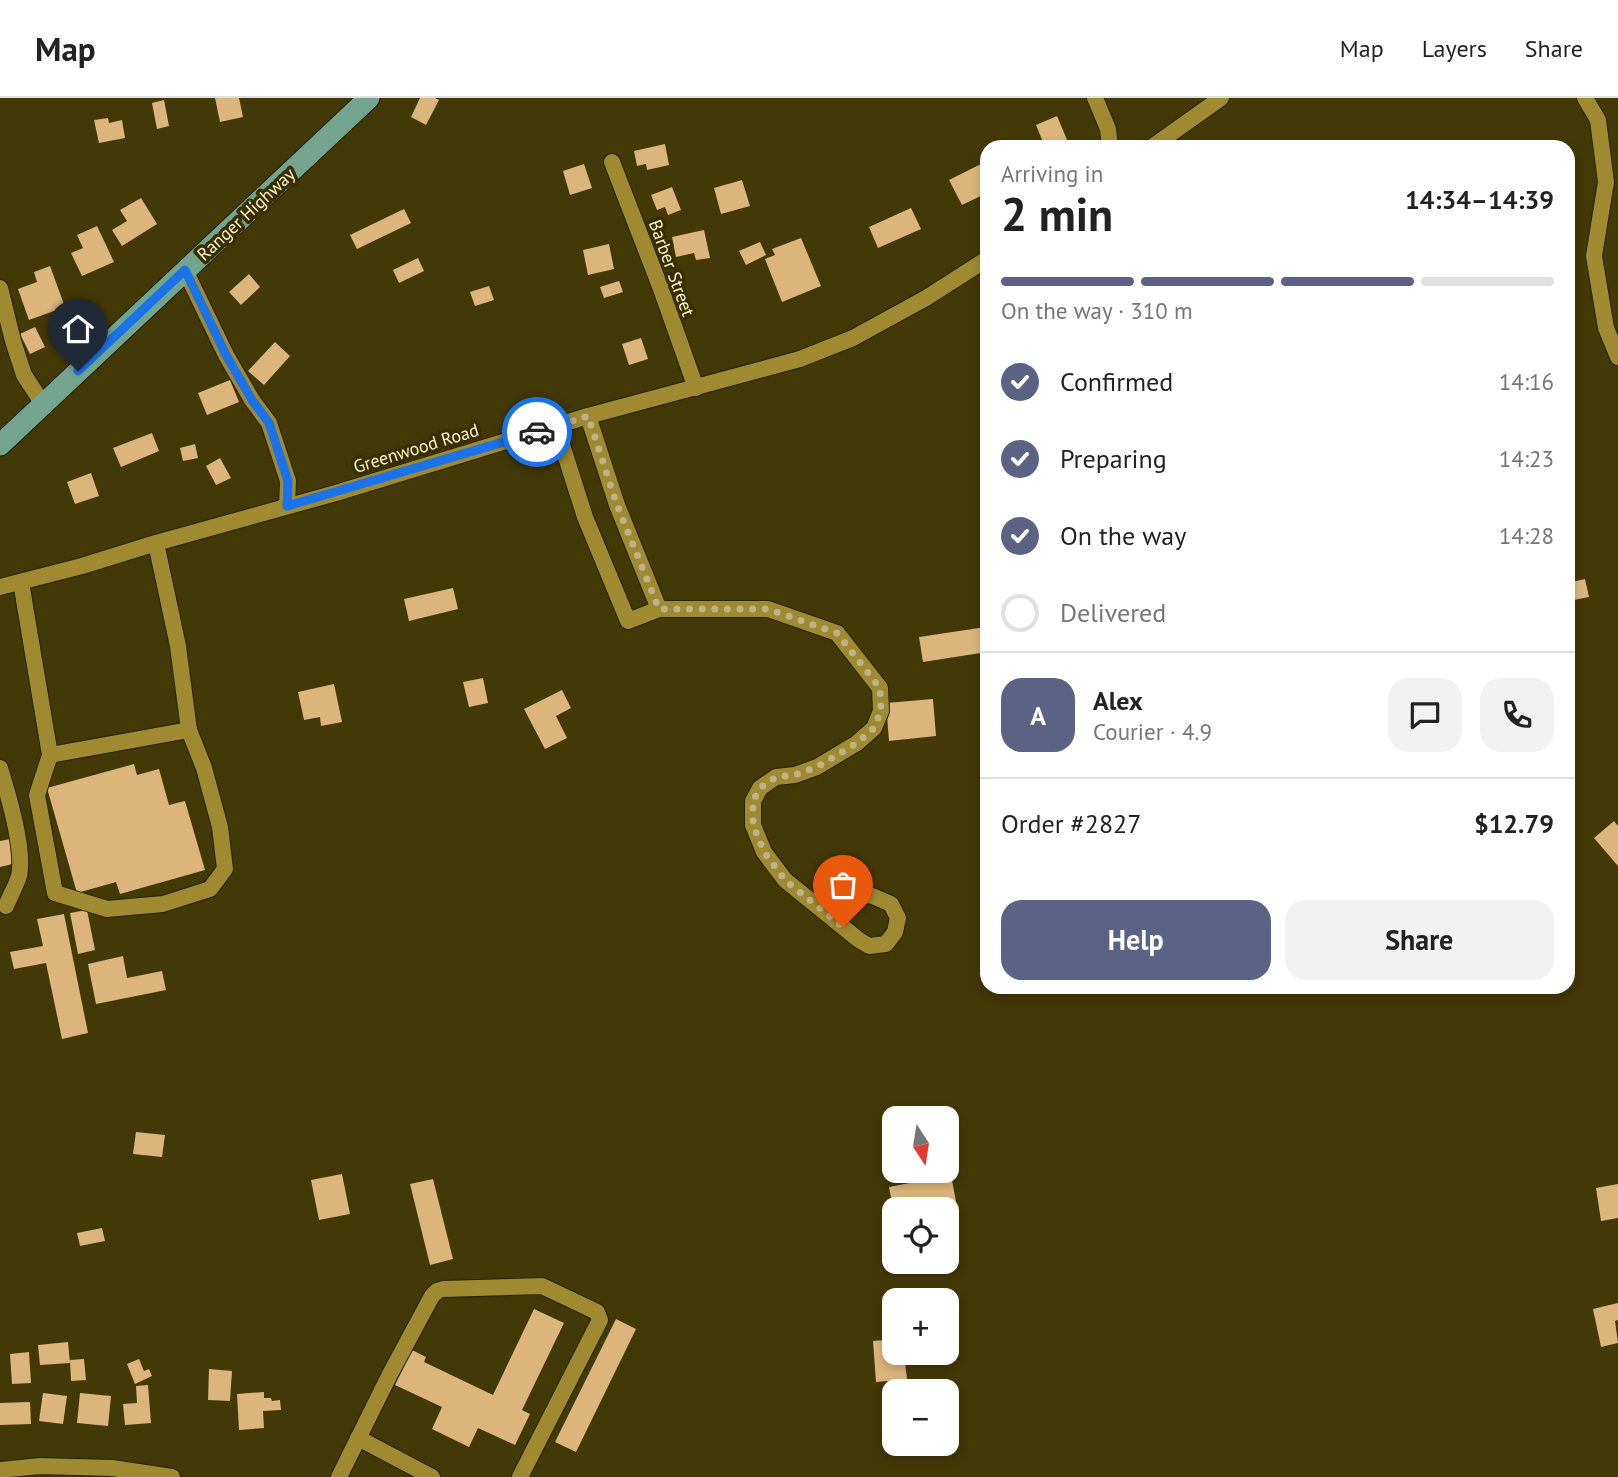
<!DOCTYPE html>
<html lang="en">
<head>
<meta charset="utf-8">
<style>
  :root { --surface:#fff; --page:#f2f2f2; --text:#222; --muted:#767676; --line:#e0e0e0; --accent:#5c6284 }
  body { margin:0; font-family:"PT Sans",sans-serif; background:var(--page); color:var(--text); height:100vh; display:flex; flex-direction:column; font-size:26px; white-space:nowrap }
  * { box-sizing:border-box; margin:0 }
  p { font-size:23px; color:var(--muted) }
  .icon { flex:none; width:38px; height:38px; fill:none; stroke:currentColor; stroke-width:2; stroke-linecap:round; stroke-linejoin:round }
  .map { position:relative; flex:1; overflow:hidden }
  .sheet { position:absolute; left:980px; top:42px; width:595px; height:854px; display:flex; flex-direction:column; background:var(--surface); border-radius:21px; box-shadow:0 4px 10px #0003 }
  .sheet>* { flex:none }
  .needle { width:46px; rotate:168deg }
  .tools { position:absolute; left:882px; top:1008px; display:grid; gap:14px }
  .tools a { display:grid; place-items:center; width:77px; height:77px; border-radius:14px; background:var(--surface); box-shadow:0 4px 10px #0003; font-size:35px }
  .pin { position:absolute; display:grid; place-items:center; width:60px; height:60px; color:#fff; margin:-72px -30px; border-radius:50% 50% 50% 0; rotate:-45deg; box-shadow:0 0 7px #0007 }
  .pin .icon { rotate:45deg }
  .courier { position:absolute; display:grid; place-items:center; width:70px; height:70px; margin:-35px; border:5px solid #1a73e8; border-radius:50%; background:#fff; color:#222; box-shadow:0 2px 9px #0007 }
  .head em { font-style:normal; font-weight:700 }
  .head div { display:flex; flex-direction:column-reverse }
  .head { display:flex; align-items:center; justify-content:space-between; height:119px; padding:0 21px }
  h1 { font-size:46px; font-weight:700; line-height:52px }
  .bar { display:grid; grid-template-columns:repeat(4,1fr); gap:10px 7px; align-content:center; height:84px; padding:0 21px }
  .bar i { height:9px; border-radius:5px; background:var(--line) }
  .bar .selected { background:var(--accent) }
  .bar p { grid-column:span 4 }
  .line { display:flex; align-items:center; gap:18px; padding:0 21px; border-top:2px solid var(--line) }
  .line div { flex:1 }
  .round { display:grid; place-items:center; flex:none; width:74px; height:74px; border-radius:21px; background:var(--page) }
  ol { padding:0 21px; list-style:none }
  li { display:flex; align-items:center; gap:21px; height:77px }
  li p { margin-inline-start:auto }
  li .icon { padding:7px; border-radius:50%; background:var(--accent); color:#fff; stroke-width:4 }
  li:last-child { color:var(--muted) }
  li i { width:38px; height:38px; border:4px solid var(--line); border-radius:50% }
  .cta { display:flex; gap:14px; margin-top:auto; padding:14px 21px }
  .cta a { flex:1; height:80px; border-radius:21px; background:var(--accent); color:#fff; font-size:28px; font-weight:700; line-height:80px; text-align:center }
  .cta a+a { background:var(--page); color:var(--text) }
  header { display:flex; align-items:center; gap:42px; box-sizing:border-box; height:98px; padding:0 35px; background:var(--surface); border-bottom:2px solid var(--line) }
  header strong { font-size:33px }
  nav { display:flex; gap:38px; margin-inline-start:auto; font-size:24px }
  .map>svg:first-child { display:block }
  .building { fill:#dcb57c }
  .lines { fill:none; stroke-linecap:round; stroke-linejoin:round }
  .minor-casing { stroke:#272005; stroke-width:18 }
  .major-casing { stroke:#272005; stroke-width:23 }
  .minor { stroke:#9f8a32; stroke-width:16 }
  .major { stroke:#72a490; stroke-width:21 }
  .done { stroke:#bdb386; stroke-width:7; stroke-dasharray:0 12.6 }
  .route { stroke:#1a73e8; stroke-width:9 }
  .labels { text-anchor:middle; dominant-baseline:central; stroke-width:7; stroke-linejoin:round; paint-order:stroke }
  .street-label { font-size:18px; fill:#fef4cb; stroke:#392e00 }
</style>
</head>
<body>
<header>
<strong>Map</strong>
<nav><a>Map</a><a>Layers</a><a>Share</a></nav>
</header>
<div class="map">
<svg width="1618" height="1379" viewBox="0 0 1618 1379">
  <rect width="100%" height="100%" fill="#433907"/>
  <g class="building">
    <polygon points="215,0 239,0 243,19 220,24"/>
    <polygon points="420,0 435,0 439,2 426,27 411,19"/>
    <polygon points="164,2 169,28 157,31 152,5"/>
    <polygon points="1057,18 1070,49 1045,49 1036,27"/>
    <polygon points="108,20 109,25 122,22 125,40 99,45 94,22"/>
    <polygon points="665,46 669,67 647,72 646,66 637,68 634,53"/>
    <polygon points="983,65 987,74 987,95 962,107 949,82"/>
    <polygon points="584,66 592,90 570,97 563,73"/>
    <polygon points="742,82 750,108 721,116 714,90"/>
    <polygon points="672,89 681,112 668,117 665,109 657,112 651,97"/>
    <polygon points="141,100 157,126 122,148 112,132 127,123 120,112"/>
    <polygon points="911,110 921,131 878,150 869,129"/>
    <polygon points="404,111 411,125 357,151 350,137"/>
    <polygon points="97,128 114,164 82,178 71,155 83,150 77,137"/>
    <polygon points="704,132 710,160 696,162 694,155 676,159 672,139"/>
    <polygon points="801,140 821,188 782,204 765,161 775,157 772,151"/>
    <polygon points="760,144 766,157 746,167 739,153"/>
    <polygon points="609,146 614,171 588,177 583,152"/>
    <polygon points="418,160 424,173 399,185 393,172"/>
    <polygon points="50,168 65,209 29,222 18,191 37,184 34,174"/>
    <polygon points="249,176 260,189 241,207 229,194"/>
    <polygon points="619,183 623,194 604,200 600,189"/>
    <polygon points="489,188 494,202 475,208 470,194"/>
    <polygon points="35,229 45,249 30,256 20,236"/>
    <polygon points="641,240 648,261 629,267 622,246"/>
    <polygon points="275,244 290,258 264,287 248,273"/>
    <polygon points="230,282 239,304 207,317 198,295"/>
    <polygon points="152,335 159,353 121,369 113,350"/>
    <polygon points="195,346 198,360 183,363 180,350"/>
    <polygon points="220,360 231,380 216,387 206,368"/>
    <polygon points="91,375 99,398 75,406 67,384"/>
    <polygon points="1568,470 1569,470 1572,484 1585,481 1589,499 1568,503"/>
    <polygon points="453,490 458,511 409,523 404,501"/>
    <polygon points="986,529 987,554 923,564 919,539"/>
    <polygon points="483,580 488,605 469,609 463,584"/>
    <polygon points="334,586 342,624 321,628 320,619 304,622 298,594"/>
    <polygon points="562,592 571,610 556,618 567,640 545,651 524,611"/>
    <polygon points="933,601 936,638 889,643 886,605"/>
    <polygon points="134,666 137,677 159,671 169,707 185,703 205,772 120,796 116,784 77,795 47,690"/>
    <polygon points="1614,723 1618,728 1618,768 1594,740"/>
    <polygon points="10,741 16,765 0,769 0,743"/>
    <polygon points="87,812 95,852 78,856 70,815"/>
    <polygon points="64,816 88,935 62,941 46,865 14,871 10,854 43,848 37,821"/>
    <polygon points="123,858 127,880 162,873 166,892 96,906 88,866"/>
    <polygon points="136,1034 165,1037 162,1059 133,1056"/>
    <polygon points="342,1076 350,1116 319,1122 311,1082"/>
    <polygon points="951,1077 957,1109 944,1111 908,1111 908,1108 893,1110 889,1089"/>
    <polygon points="433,1081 453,1161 430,1167 410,1086"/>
    <polygon points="1618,1086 1618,1120 1601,1123 1596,1090"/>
    <polygon points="102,1130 105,1143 80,1148 77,1135"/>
    <polygon points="1618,1205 1618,1222 1615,1223 1618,1245 1601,1249 1593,1211"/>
    <polygon points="534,1211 564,1225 522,1312 530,1316 515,1347 478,1330 469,1349 432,1331 442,1309 395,1287 412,1252 426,1259 424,1264 493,1297"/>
    <polygon points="616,1221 636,1231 576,1354 555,1344"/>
    <polygon points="894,1241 894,1255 904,1255 907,1281 876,1284 873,1243"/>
    <polygon points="68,1244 70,1265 40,1267 38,1247"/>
    <polygon points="29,1254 31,1285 12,1286 10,1256"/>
    <polygon points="84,1261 86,1282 71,1283 70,1262"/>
    <polygon points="139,1261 144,1273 149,1271 152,1278 135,1286 127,1266"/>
    <polygon points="209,1271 232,1273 230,1303 208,1302"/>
    <polygon points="148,1287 151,1325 125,1327 123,1306 137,1305 136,1288"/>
    <polygon points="264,1294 264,1300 271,1300 272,1303 280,1302 281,1312 263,1313 264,1330 239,1332 237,1296"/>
    <polygon points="43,1295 67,1298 63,1326 39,1323"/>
    <polygon points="80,1295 111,1298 108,1328 77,1325"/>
    <polygon points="30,1304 31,1326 0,1327 0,1305"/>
  </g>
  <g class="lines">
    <defs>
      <g id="minor">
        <polyline points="1095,0 1108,31 1110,49"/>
        <polyline points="1585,0 1598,22 1606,84 1594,158 1606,230 1618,259"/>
        <polyline points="1152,49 1221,0"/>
        <polyline points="612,64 661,191 696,290"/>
        <polyline points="185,172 226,257 252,302 269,325 288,383 287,408"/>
        <polyline points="0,190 13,243 24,277 43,306"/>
        <polyline points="588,318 617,407 659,511"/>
        <polyline points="556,328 585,419 628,523 659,511 768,511 837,535 880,590 881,613 874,630 857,645 817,669 795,677 776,679 760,690 753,703 753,727 764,754 785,782 859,842 869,848 886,846 895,834 898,820 891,806 870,797 845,802 811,803"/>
        <polyline points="21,484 50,657 37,697 55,795 107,811 163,806 210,791 225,771 220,729 204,670 189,632 178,548 156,445"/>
        <polyline points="0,489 82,468 156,445 336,395 588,318 800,261 853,240 926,200 987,161"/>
        <polyline points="50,657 189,632"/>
        <path d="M0 670C8 696 25 752 19 778 16 788 10 798 6 808"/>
        <polyline points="358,1340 432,1379"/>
        <polyline points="0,1372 40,1368 112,1370 172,1379"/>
        <polyline points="339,1379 390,1276 432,1198 437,1193 443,1191 542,1188 597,1214 600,1222 520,1379"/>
      </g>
      <polyline id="major" points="0,347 369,0"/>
    </defs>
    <use href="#minor" class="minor-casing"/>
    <use href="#major" class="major-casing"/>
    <use href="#minor" class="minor"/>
    <use href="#major" class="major"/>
  </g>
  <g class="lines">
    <polyline class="done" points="537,334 588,318 617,407 659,511 768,511 837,535 880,590 881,613 874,630 857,645 817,669 795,677 776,679 760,690 753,703 753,727 764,754 785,782 843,829"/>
    <polyline class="route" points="78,273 185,172 226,257 252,302 269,325 288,383 287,408 537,334"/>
  </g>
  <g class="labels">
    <g class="street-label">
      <text transform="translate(246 116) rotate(-43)">Ranger Highway</text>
      <text transform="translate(672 170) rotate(70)">Barber Street</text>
      <text transform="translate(416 350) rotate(-17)">Greenwood Road</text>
    </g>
  </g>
</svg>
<div class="tools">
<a><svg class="needle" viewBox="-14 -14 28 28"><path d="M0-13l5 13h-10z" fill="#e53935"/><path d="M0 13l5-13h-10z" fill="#767676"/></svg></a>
<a><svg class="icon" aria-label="locate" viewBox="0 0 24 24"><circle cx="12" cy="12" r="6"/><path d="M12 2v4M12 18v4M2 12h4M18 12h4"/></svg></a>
<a>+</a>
<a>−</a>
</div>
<div class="pin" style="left:843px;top:829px;background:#ea580c"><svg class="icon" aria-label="bag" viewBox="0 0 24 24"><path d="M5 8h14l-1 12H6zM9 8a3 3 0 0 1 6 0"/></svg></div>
<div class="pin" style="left:78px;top:273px;background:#1f2937"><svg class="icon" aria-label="home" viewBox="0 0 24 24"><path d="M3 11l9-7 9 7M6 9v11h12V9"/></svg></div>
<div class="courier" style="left:537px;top:334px"><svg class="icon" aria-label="car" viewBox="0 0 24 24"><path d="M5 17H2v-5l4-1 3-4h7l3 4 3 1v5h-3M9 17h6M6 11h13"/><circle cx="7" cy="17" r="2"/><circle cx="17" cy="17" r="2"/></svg></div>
<section class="sheet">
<div class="head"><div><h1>2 min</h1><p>Arriving in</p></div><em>14:34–14:39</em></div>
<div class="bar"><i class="selected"></i><i class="selected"></i><i class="selected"></i><i></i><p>On the way · 310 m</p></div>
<ol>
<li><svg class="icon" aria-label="check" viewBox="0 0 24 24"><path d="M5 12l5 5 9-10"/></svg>Confirmed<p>14:16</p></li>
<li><svg class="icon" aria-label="check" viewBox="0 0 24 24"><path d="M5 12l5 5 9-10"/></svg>Preparing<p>14:23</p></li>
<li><svg class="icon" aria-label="check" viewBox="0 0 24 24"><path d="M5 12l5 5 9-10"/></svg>On the way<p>14:28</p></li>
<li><i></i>Delivered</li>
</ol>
<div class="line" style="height:126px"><b class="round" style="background:var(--accent);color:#fff">A</b><div><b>Alex</b><p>Courier · 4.9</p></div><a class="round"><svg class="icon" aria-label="chat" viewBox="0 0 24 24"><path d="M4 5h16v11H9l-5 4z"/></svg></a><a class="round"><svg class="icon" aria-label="phone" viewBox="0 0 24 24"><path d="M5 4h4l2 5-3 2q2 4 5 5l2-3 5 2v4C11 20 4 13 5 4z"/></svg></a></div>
<div class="line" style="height:91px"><div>Order #2827</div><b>$12.79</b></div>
<div class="cta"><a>Help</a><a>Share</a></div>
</section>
</div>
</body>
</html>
